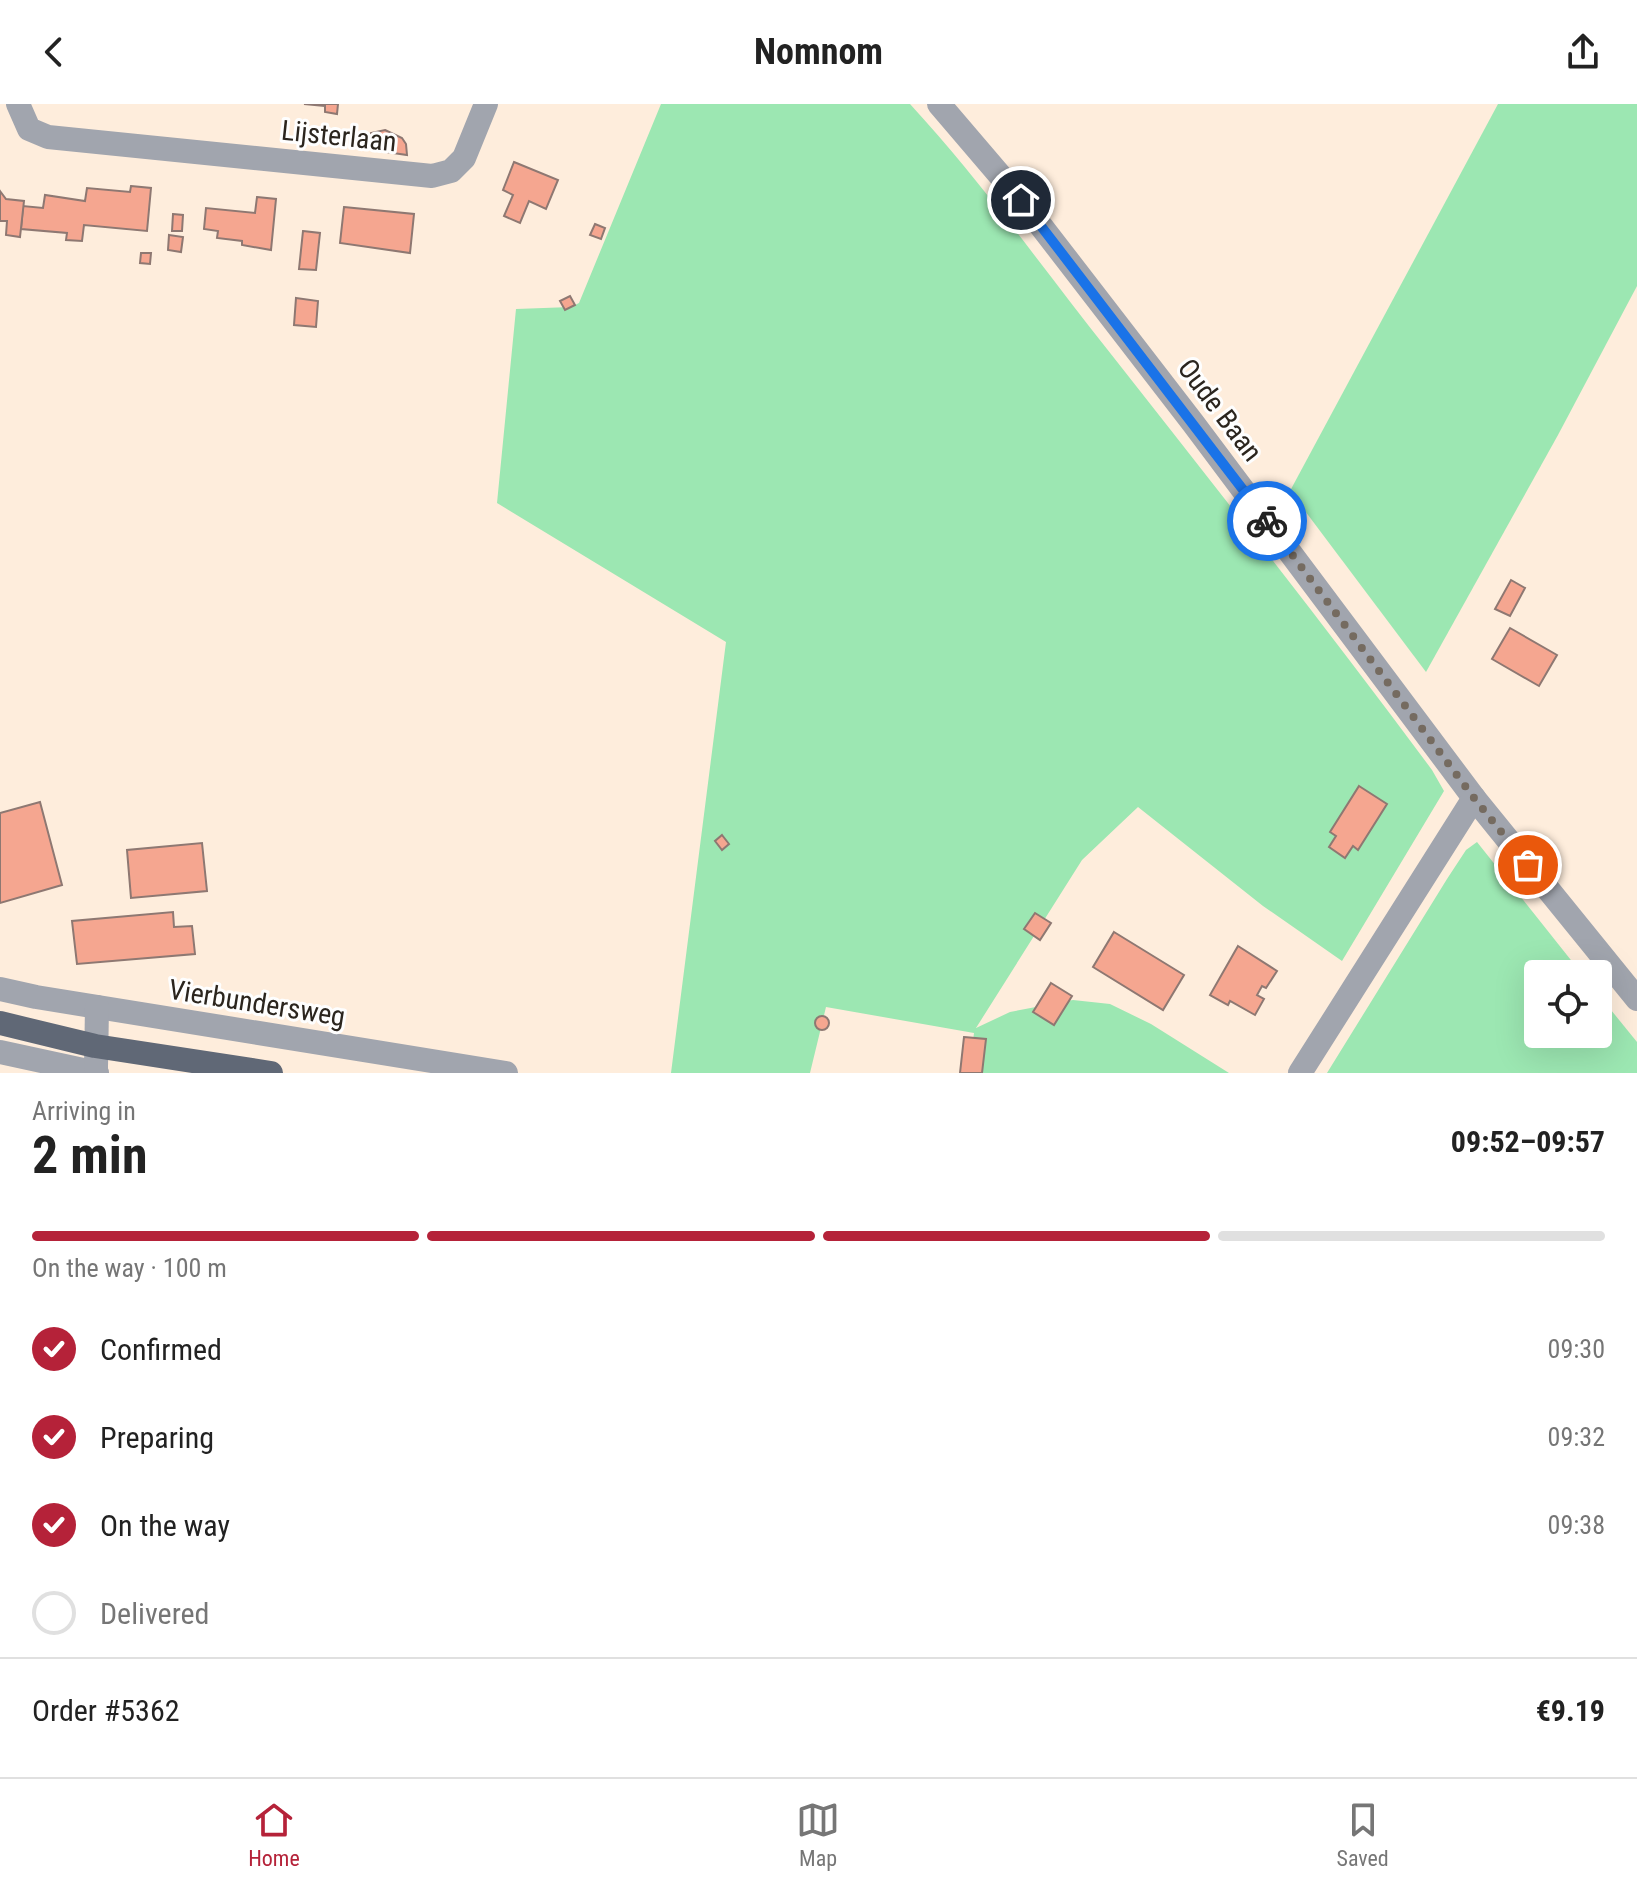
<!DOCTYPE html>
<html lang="en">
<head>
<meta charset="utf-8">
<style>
  :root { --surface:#fff; --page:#f2f2f2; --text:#222; --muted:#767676; --line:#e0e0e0; --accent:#b52239 }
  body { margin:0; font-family:"Roboto Condensed",sans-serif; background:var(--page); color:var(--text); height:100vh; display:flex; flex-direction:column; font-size:30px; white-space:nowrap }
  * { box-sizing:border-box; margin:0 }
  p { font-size:26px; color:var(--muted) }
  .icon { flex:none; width:44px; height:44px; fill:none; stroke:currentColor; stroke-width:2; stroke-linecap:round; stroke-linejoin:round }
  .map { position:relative; height:969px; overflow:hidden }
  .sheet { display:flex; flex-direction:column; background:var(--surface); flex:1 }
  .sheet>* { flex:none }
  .fabs { position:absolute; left:1524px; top:856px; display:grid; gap:16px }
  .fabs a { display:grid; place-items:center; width:88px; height:88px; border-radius:8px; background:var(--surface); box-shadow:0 8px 32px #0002; font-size:40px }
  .pin { position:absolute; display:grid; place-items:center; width:68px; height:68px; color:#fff; margin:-34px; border:4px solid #fff; border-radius:50%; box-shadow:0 2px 8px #0007 }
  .courier { position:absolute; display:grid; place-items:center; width:80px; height:80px; margin:-40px; border:6px solid #1a73e8; border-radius:50%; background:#fff; color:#222; box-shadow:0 2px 10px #0007 }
  .overview em { font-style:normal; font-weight:700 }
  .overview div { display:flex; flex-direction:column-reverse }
  .overview { display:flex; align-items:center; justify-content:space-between; height:136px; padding:0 32px }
  h1 { font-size:52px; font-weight:700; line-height:60px }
  .bar { display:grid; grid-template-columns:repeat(4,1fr); gap:12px 8px; align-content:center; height:96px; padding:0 32px }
  .bar i { height:10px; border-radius:6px; background:var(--line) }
  .bar .selected { background:var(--accent) }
  .bar p { grid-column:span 4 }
  .line { display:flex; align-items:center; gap:20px; padding:0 32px; border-top:2px solid var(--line) }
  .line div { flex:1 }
  ol { padding:0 32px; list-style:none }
  li { display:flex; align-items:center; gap:24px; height:88px }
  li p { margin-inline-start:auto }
  li .icon { padding:8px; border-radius:50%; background:var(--accent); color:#fff; stroke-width:4 }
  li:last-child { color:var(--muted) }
  li i { width:44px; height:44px; border:4px solid var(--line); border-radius:50% }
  header { display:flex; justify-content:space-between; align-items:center; height:104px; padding:0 32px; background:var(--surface); font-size:36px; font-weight:700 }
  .dock { display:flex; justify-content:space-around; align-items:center; height:112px; border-top:2px solid var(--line); background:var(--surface); font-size:22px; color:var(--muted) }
  .dock a { display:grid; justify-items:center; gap:4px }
  .dock .selected { color:var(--accent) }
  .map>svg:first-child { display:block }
  .green { fill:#9ce7b2 }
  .building { fill:#f5a690; stroke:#8e7872; stroke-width:2 }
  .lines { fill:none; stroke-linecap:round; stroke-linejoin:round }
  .minor { stroke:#a1a5ae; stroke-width:24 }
  .major { stroke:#606876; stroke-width:24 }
  .done { stroke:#756b60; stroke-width:8; stroke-dasharray:0 14.4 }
  .route { stroke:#1a73e8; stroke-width:10 }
  .labels { text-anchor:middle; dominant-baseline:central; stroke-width:6; stroke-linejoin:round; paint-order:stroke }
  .street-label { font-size:28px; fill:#2b251e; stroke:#fefefe }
</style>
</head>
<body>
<header><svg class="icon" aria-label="back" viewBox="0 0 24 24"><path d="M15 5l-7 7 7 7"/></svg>Nomnom<svg class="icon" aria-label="share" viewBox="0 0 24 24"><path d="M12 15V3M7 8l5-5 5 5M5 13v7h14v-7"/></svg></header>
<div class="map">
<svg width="1637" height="969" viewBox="0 0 1637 969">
  <rect width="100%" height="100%" fill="#feeddc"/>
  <g class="green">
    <path d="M661 0H910C981 77 1042 163 1107 245 1217 385 1327 524 1432 666L1444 687 1342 857 1263 802 1138 703 1082 756 976 924 1010 908 1073 896 1110 900 1151 920 1229 969H969L974 929 826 903 810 969H671L726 538 497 399 516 205 571 203 579 199Z"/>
    <polygon points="1498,0 1637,0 1637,182 1558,331 1426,568 1290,387"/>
    <polygon points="1477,738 1582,870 1538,870 1538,930 1598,930 1598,890 1637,938 1637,969 1327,969 1447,775 1466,746"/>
  </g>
  <g class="building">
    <polygon points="304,0 338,0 337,10 325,8 325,2"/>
    <polygon points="385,26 402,34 406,40 407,51 372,46 371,29"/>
    <polygon points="514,58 558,76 546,105 529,97 520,119 504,112 513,91 503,86"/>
    <polygon points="131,82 151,84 147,127 84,121 82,137 66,136 67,129 21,125 23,102 43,104 45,91 85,97 87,84 130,88"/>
    <polygon points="0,87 6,95 24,97 20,133 6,131 7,117 0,117"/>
    <polygon points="257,93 276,95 271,146 242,141 242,137 217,134 218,127 204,125 206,104 255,109"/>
    <polygon points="344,103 414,110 410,149 340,139"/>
    <polygon points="173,110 183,111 182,127 172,127"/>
    <polygon points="595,120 605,124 601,135 590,131"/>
    <polygon points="303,127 320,129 316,166 299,165"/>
    <polygon points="169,131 183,133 181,148 168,146"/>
    <polygon points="141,149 151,149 150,160 140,159"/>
    <polygon points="570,192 575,201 565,206 560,197"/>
    <polygon points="296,194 318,197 316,223 294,221"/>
    <polygon points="1511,476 1525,484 1510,512 1495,505"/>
    <polygon points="1510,524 1557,551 1539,582 1492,555"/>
    <polygon points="1359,682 1387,700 1358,746 1353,742 1345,754 1329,743 1336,732 1330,728"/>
    <polygon points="40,698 62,781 0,799 0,709"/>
    <polygon points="722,731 729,740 722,746 715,737"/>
    <polygon points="202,739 207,787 131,794 127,746"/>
    <polygon points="173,808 174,823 192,822 195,850 77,860 72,817"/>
    <polygon points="1035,809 1051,819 1040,836 1024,825"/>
    <polygon points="1114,828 1184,871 1163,906 1093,863"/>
    <polygon points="1238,842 1277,867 1266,884 1262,882 1257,891 1264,895 1255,911 1230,897 1228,901 1210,891"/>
    <polygon points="1051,879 1072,892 1054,921 1033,908"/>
    <circle cx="822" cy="919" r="7"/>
    <polygon points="964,933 986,935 982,969 960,969"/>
  </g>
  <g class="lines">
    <g class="minor">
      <polyline points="18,0 29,25 48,33 432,72 451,67 464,54 486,0"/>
      <polyline points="939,0 1021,96 1193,319 1474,694 1637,895"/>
      <polyline points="0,885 36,893 506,969"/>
      <polyline points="0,948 97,969"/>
      <polyline points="96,963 97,903"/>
      <polyline points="1300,969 1474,694"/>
    </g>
    <polyline class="major" points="0,919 95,942 271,969"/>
  </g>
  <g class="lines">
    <polyline class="done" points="1267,417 1474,694 1528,761"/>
    <polyline class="route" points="1021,96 1267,417"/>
  </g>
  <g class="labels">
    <g class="street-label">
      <text transform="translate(339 32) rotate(6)">Lijsterlaan</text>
      <text transform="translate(1220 306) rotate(53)">Oude Baan</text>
      <text transform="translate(257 899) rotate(9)">Vierbundersweg</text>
    </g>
  </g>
</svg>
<div class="fabs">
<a><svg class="icon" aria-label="locate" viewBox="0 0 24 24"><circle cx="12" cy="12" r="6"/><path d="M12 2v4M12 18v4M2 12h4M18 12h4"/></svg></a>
</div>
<div class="pin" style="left:1528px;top:761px;background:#ea580c"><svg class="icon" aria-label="bag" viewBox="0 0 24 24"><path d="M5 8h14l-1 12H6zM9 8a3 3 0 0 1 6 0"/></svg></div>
<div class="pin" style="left:1021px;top:96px;background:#1f2937"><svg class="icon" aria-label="home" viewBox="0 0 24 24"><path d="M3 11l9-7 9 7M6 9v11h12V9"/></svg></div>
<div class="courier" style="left:1267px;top:417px"><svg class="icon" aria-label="bike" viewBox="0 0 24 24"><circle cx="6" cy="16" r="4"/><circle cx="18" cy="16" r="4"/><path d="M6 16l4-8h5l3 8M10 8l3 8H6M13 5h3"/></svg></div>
</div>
<section class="sheet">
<div class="overview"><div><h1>2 min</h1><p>Arriving in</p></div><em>09:52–09:57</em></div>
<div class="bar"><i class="selected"></i><i class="selected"></i><i class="selected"></i><i></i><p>On the way · 100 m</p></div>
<ol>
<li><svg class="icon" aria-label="check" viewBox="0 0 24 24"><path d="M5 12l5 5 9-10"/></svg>Confirmed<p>09:30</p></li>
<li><svg class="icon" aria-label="check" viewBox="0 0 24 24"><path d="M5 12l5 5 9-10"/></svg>Preparing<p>09:32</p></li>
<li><svg class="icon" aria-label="check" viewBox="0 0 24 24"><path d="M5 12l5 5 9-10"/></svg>On the way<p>09:38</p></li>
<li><i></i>Delivered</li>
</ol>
<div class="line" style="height:104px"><div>Order #5362</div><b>€9.19</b></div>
</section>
<nav class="dock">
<a class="selected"><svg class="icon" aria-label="home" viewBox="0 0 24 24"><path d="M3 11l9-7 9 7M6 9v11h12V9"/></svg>Home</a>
<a><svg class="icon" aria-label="map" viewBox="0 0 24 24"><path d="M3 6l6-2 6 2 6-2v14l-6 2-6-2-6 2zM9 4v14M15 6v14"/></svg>Map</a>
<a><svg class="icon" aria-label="saved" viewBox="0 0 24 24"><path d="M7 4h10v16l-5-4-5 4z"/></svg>Saved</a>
</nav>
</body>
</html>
